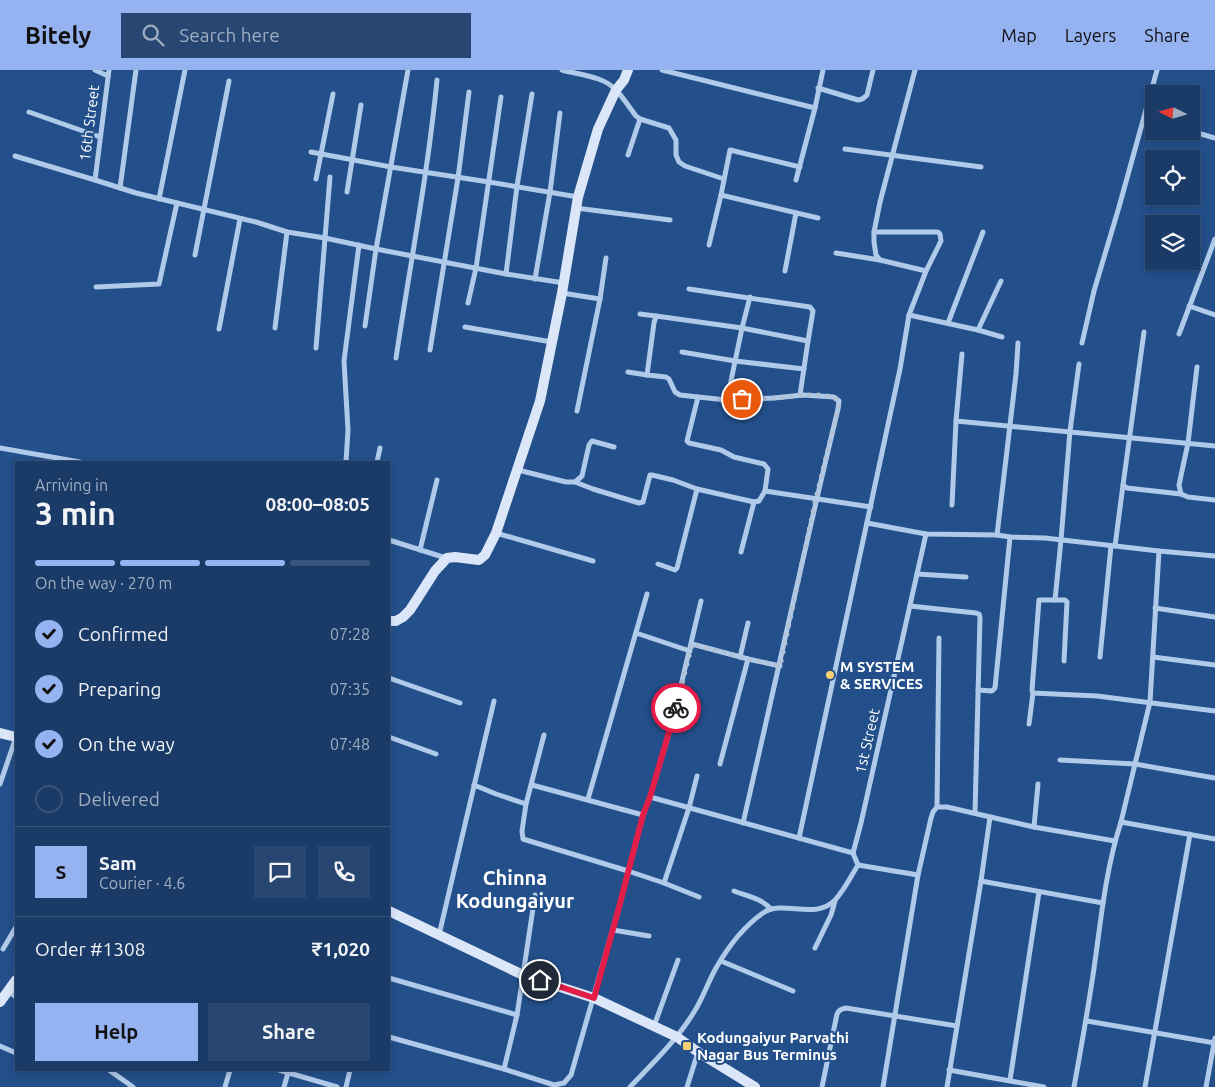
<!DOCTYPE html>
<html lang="en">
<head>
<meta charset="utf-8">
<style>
  :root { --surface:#1a3b68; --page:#274671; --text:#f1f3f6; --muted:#9fadc0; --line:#38557c; --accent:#95b2f1 }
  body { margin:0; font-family:Ubuntu,sans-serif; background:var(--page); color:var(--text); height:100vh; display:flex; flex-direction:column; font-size:19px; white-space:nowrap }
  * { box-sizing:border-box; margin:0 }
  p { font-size:16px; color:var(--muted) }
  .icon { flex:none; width:28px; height:28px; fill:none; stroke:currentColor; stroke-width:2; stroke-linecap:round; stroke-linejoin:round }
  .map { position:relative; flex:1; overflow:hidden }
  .panel { position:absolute; left:15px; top:391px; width:375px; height:610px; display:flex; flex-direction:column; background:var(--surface); border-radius:0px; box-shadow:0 2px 8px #0003,0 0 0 1px var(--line) }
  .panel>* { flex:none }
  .needle { width:32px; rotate:275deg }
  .tools { position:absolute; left:1145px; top:15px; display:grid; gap:10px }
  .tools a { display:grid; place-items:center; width:55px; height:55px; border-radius:0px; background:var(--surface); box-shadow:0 2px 8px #0003,0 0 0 1px var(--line); font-size:25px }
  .pin { position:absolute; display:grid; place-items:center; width:42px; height:42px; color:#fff; margin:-21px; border:2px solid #fff; border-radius:50%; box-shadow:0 1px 5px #0007 }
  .courier { position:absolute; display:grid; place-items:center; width:50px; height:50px; margin:-25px; border:4px solid #e11d48; border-radius:50%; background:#fff; color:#222; box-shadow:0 1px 6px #0007 }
  .overview em { font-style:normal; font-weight:700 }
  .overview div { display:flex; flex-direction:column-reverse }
  .overview { display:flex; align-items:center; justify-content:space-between; height:85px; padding:0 20px }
  h1 { font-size:32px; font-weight:700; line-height:38px }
  .bar { display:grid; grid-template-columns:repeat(4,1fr); gap:8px 5px; align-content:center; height:60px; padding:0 20px }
  .bar i { height:6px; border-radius:4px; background:var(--line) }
  .bar .selected { background:var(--accent) }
  .bar p { grid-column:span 4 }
  .line { display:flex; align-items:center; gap:12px; padding:0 20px; border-top:1px solid var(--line) }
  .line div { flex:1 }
  .round { display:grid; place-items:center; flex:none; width:52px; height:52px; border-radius:0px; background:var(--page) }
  ol { padding:0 20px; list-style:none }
  li { display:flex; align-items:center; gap:15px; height:55px }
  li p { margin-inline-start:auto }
  li .icon { padding:5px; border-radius:50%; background:var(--accent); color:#111; stroke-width:4 }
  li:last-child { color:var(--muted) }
  li i { width:28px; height:28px; border:2px solid var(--line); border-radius:50% }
  .primary-button { display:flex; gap:10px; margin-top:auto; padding:10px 20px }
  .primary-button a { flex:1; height:58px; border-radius:0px; background:var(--accent); color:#111; font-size:20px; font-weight:700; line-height:58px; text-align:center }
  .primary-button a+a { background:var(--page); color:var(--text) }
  header { display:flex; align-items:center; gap:30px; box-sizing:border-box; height:70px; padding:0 25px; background:var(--accent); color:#111 }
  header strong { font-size:24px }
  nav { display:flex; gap:28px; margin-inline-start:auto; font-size:18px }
  .search { width:350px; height:45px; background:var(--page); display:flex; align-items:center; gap:12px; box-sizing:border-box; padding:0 18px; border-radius:0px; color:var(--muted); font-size:19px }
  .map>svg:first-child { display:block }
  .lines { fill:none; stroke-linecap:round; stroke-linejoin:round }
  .street { stroke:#b0caea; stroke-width:5 }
  .secondary { stroke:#dbe7f8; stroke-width:10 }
  .done { stroke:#b2c1d6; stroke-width:5; stroke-dasharray:0 9 }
  .route { stroke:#e11d48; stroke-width:6 }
  .poi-dot { fill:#f6d072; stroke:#234f8a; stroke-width:2 }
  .labels { text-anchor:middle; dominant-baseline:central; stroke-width:4; stroke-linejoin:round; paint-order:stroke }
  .street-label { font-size:15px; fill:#fff; stroke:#234f8a }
  .poi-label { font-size:15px; font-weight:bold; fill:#fff; stroke:#234f8a; text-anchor:start }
  .district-label { font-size:20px; font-weight:bold; fill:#fff; stroke:#234f8a }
</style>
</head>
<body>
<header>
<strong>Bitely</strong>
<div class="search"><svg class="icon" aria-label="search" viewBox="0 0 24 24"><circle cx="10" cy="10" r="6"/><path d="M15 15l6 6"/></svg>Search here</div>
<nav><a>Map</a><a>Layers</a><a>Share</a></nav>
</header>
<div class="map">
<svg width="1215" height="1017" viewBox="0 0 1215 1017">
  <rect width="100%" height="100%" fill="#234f8a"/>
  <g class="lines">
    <g class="street">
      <polyline points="95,0 108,6"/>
      <path d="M562 0C580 5 604 6 617 21 624 29 630 38 636 46L640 49 669 58 676 70V85L679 92 685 96 724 109"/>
      <polyline points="662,0 815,38"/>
      <path d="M818 18 858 30C862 30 864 28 867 25L873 0"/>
      <polyline points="29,42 100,67"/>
      <polyline points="1145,46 1154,49"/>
      <polyline points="1191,61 1215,68"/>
      <polyline points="845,79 981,97"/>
      <polyline points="311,82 391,97 489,112 578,127"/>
      <polyline points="628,85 640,49"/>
      <polyline points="15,86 95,110 136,123 256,152 287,162 325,168 376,179 506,204 564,213"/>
      <polyline points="316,109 333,24"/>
      <polyline points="95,110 109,0"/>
      <polyline points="796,110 815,38 823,0"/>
      <polyline points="120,118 136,0"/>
      <polyline points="347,122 361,35"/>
      <polyline points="721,125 818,148"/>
      <polyline points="159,129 185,0"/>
      <polyline points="576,138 670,150"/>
      <polyline points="874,162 938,162 940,164 941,171 926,201"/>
      <polyline points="709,175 721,125 730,80 800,97"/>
      <polyline points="836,183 880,190"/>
      <polyline points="195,185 229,11"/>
      <polyline points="785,201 796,143"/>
      <polyline points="506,204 517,116 532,24"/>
      <polyline points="535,209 550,122 560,43"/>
      <polyline points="96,217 159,214 177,133"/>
      <polyline points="689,219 810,237 813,241 808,271"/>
      <polyline points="562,223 600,229"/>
      <polyline points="468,233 476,198 501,27"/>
      <polyline points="1189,236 1215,245"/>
      <polyline points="640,244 656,246"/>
      <polyline points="909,245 978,260 1001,211"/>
      <polyline points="948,253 983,162"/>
      <polyline points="365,256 376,179 408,0"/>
      <polyline points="465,257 552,272"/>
      <polyline points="275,258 287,162"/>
      <polyline points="219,259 240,149"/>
      <polyline points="978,260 1002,267"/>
      <polyline points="1144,262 1123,415 1127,418 1181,424 1188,427 1215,430"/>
      <polyline points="1179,264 1215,169"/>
      <polyline points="1082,273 1094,221 1119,137 1157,0"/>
      <polyline points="316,278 330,107"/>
      <polyline points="430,280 458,108 469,22"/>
      <polyline points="682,282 735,291 804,299"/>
      <path d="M396 288C410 195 428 103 437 10"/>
      <polyline points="628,302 647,305"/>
      <polyline points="698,327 680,325 675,322 669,309 666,307 647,305 654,253 656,246 742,258 808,271 800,325"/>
      <polyline points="727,330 742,258 750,227"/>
      <polyline points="577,341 600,229 606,188"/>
      <polyline points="956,351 1215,376"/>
      <polyline points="0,378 80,392"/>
      <polyline points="346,392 348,360 344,291 359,175"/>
      <polyline points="377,392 380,378"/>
      <polyline points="518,400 566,412 575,412 582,406 589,375 592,371 614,377"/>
      <polyline points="575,412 593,419 639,433 643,432 650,405 652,405 673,410 697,419"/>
      <polyline points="765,421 871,437"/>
      <polyline points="1181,424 1179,415 1188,373 1197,297"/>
      <polyline points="952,435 956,351 962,284"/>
      <polyline points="867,453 926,464 997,465 1010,467 1045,468 1159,481 1215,486"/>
      <polyline points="496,463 593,491"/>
      <polyline points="997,465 1016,304 1018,273"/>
      <polyline points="389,470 446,488"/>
      <polyline points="1115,476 1123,415"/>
      <polyline points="420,480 437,410"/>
      <polyline points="741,482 754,432"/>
      <path d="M658 494 675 500 677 498 697 419 754 432 759 431 765 421 768 399 764 394 734 387 721 380 689 373 687 371 698 327 727 330 774 328 803 325 834 327 839 331 838 339C805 476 775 615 743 753"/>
      <polyline points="917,504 966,507"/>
      <polyline points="1055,530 1039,530 1032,620 1033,623 1097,626 1215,641"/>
      <polyline points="910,536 976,543 979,544 980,547 975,743"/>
      <polyline points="1155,538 1215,547"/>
      <polyline points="636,563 690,581"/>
      <polyline points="692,574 748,589 780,596"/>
      <polyline points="740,587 748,553"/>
      <polyline points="1100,587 1111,476"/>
      <polyline points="1153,587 1215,595"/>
      <polyline points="1064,591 1067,532 1065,530 1055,530 1061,470 1070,361 1079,294"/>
      <polyline points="389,608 460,633"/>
      <polyline points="978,620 992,621 995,618 1010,467"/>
      <polyline points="1029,654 1033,623"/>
      <polyline points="544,665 526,734 522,761 523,769 628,801 664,813 699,827"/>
      <polyline points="389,667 436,684"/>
      <polyline points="1060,690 1135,694 1215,708"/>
      <polyline points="720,694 748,589"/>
      <polyline points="0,714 16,667"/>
      <polyline points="474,715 496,724 526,734"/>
      <polyline points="532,715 643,745"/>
      <polyline points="650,727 853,783"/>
      <polyline points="588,729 647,524"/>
      <polyline points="937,737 939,568"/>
      <polyline points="1121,752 1215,769"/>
      <polyline points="1034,757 1038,714"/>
      <polyline points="799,768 900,299 909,245 926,201 880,190 876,185 874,172 874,162 880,132 915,0"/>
      <polyline points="858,795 853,783 861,753 926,464"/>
      <polyline points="858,795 918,805"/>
      <polyline points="981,811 1103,833"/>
      <polyline points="664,813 689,738 697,706"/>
      <path d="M734 821C747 826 761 828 771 839"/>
      <polyline points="613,860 649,866"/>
      <polyline points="439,865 494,631"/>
      <polyline points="815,878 831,845 835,831"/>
      <polyline points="3,879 16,857"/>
      <polyline points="721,891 793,921"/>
      <polyline points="389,908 517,945"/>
      <polyline points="8,921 16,927"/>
      <polyline points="1087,951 1215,973"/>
      <polyline points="654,956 678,890"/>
      <polyline points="389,967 504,999 554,1015 564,1013 571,1005 618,841 643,745 650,727 672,653 701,531"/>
      <polyline points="0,976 16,983"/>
      <polyline points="504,999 517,945 535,825"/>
      <polyline points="109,1000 133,1017"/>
      <polyline points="279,1000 337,1017"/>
      <polyline points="949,1000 1044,1017"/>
      <polyline points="1010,1010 1039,822"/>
      <polyline points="225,1017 230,1000"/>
      <polyline points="284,1017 288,1003"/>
      <polyline points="346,1017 350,1000"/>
      <path d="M630 1017C653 993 677 970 694 942 703 928 708 912 716 898 728 877 743 857 763 843 783 829 815 851 835 830 844 821 851 806 858 795"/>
      <polyline points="687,1017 698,982"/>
      <path d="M822 1017 837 944C839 940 841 939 846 938L957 956"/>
      <polyline points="883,1017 918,805 931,748 933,742 937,737 947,737 1034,757 1115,771"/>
      <polyline points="947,1017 981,811 990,747"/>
      <path d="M1074 1017C1082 973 1090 929 1096 884 1102 840 1107 795 1121 752L1150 632 1159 481"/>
      <polyline points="1145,1017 1190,764"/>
      <polyline points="1206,1017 1215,968"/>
    </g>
    <g class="secondary">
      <polyline points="389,551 396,551 403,547 410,540 435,501 447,488 455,487 479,490 485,485 496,463 540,331 562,223 578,127 598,59 616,20 624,10 628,0"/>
      <polyline points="0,663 16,667"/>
      <polyline points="389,841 523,905 594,928 677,967 698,982 755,1017"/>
      <polyline points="0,932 16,910"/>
    </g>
  </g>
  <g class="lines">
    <path class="done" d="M676 638 692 574 748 589 780 596 816 428 838 339 839 331C826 320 790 327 774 328 763 329 753 329 742 329"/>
    <polyline class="route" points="540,910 594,928 618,841 643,745 650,727 676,638"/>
  </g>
  <g class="poi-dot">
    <circle cx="830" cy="605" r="5"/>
    <rect x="682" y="971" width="10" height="10" rx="2.5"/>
  </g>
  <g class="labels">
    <g class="street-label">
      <text transform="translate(89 53) rotate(-83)">16th Street</text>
      <text transform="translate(867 671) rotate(-77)">1st Street</text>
    </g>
    <g class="poi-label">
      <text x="840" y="596">M SYSTEM<tspan x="840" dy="17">&amp; SERVICES</tspan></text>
      <text x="697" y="967">Kodungaiyur Parvathi<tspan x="697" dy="17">Nagar Bus Terminus</tspan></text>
    </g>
    <g class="district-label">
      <text x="515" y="807">Chinna<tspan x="515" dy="23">Kodungaiyur</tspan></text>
    </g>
  </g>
</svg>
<div class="tools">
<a><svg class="needle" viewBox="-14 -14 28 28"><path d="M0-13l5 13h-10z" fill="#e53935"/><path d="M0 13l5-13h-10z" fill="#9fadc0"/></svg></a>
<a><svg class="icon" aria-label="locate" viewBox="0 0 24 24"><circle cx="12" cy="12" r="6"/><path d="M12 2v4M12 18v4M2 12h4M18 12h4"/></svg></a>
<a><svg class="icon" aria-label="layers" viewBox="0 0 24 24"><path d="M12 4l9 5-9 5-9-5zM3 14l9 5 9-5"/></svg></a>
</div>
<div class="pin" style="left:742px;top:329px;background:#ea580c"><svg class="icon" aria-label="bag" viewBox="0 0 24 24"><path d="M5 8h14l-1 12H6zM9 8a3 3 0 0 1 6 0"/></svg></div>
<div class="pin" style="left:540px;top:910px;background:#1f2937"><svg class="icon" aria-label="home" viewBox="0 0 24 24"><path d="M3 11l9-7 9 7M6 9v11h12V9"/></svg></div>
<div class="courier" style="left:676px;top:638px"><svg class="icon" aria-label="bike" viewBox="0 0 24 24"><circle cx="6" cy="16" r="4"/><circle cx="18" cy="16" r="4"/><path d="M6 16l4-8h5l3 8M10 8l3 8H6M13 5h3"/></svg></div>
<section class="panel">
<div class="overview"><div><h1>3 min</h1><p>Arriving in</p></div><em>08:00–08:05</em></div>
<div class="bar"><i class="selected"></i><i class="selected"></i><i class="selected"></i><i></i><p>On the way · 270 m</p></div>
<ol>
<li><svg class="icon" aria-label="check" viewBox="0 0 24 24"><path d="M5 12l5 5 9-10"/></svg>Confirmed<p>07:28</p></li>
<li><svg class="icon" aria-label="check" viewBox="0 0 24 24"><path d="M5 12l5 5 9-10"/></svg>Preparing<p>07:35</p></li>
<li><svg class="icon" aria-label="check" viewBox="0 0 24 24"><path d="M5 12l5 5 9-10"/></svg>On the way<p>07:48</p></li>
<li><i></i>Delivered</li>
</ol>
<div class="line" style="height:90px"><b class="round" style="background:var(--accent);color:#111">S</b><div><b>Sam</b><p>Courier · 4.6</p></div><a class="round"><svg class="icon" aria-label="chat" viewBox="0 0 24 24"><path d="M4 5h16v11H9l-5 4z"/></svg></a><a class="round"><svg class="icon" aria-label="phone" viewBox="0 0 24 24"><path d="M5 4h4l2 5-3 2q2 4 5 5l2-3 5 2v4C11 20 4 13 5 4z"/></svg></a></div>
<div class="line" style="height:65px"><div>Order #1308</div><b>₹1,020</b></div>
<div class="primary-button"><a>Help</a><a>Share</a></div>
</section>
</div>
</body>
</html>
